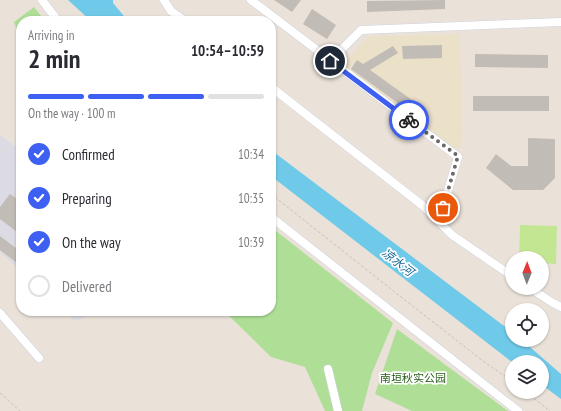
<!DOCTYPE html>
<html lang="en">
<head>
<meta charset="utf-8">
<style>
  :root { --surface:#fff; --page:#f2f2f3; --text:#2b2b33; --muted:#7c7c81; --line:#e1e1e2; --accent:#3d5ff2 }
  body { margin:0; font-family:"PT Sans Narrow","Noto Sans SC",sans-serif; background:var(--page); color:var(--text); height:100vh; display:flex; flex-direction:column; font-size:15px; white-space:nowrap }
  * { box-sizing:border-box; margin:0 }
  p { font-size:13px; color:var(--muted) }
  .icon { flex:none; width:22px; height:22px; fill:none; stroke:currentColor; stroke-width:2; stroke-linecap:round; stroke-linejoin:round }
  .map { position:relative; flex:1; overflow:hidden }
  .sheet { position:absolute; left:16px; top:16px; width:260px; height:300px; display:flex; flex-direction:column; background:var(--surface); border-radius:16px; box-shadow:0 1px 3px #0004 }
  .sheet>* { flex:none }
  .needle { width:26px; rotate:1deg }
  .buttons { position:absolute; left:505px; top:251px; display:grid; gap:8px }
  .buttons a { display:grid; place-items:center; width:44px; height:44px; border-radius:50%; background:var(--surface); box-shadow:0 1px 3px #0004; font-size:20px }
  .pin { position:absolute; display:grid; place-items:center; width:34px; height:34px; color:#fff; margin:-17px; border:2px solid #fff; border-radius:50%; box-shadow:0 1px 4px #0007 }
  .courier { position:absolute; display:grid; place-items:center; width:40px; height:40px; margin:-20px; border:3px solid #3d5ff2; border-radius:50%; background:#fff; color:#222; box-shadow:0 1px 5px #0007 }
  .overview em { font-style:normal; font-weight:700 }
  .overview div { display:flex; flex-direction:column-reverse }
  .overview { display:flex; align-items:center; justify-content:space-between; height:68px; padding:0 12px }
  h1 { font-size:26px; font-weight:700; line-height:30px }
  .bar { display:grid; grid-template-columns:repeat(4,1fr); gap:6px 4px; align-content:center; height:48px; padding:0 12px }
  .bar i { height:5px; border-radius:3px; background:var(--line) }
  .bar .current { background:var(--accent) }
  .bar p { grid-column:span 4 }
  ol { padding:0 12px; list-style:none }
  li { display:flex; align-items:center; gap:12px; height:44px }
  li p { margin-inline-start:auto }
  li .icon { padding:4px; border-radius:50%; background:var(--accent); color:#fff; stroke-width:4 }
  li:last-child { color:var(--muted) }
  li i { width:22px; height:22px; border:2px solid var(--line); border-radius:50% }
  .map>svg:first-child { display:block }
  .industrial { fill:#dcdae2 }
  .education { fill:#ebe0c8 }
  .green { fill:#afdf97 }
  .pitch { fill:#c3e693 }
  .water { fill:#6fc9e9 }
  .building { fill:#c2bcb6 }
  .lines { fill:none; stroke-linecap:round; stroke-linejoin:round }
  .minor-casing { stroke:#ced2e0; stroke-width:9 }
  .path { stroke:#c3c3c3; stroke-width:1; stroke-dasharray:3 2; stroke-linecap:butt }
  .minor { stroke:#fff; stroke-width:8 }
  .done { stroke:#6b6865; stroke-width:4; stroke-dasharray:0 7.2 }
  .route { stroke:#3d5ff2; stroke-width:5 }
  .labels { text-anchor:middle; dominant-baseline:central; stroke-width:3.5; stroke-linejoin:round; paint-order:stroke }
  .park-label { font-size:11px; fill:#2a601b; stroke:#fff }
  .water-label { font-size:12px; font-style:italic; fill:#126591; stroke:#fff }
</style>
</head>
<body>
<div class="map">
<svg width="561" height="411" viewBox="0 0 561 411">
  <rect width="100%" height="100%" fill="#eae2d9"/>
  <g class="industrial">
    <polygon points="0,135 21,151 21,271 0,252"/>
    <polygon points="64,311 102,311 75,321"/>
  </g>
  <polygon class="education" points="460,34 462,134 462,145 459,149 453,147 343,67 358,47 368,37 387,36"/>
  <g class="green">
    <polygon points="34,7 45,21 21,21 21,42 14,22"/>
    <polygon points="271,227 393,323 372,373 362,411 325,411 305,367 271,357 224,311 271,311"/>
    <polygon points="397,329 508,411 412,411 375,394"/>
  </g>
  <polygon class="pitch" points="520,225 557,226 556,264 542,263 542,258 519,258"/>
  <g class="water">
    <polygon points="68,0 113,0 113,3 128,21 91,21"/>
    <polygon points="271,150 512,332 512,340 522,340 561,374 561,399 542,385 542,362 512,362 271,176"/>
  </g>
  <g class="building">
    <polygon points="274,0 301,0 292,12"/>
    <polygon points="445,0 445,9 367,12 367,1"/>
    <polygon points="312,9 336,25 327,39 303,24"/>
    <polygon points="442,45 442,58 403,59 402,46"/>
    <polygon points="393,46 398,53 370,70 412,100 406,109 351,69 357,60 363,64"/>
    <polygon points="475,54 548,55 548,68 475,67"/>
    <rect x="473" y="96" width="76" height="15"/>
    <polygon points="528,138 555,139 555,178 543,190 513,190 486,168 496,154 511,166 528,166"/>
    <polygon points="10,194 21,202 21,235 0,219 0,207"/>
    <polygon points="0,236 21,252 21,266 0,250"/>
  </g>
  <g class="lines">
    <defs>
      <g id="minor">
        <polyline points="42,0 58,21"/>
        <polyline points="164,0 171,11 185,21"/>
        <polyline points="251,0 458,157 439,221"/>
        <polyline points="330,61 361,30 561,22"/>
        <polyline points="271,87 422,205 452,235 512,276"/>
        <polyline points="271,217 518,411"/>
        <polyline points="530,288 553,303 561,307"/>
        <polyline points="0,313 39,358"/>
        <polyline points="328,369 338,411"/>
      </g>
    </defs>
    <use href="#minor" class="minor-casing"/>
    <g class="path">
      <polyline points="271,194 396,293 483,361 512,381"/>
      <polyline points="526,392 550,411"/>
      <polyline points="0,393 20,411"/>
    </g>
    <use href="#minor" class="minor"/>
  </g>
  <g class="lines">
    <polyline class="done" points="409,120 458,156 443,208"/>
    <polyline class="route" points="330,61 409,120"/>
  </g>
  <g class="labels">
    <g class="park-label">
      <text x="413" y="378">南垣秋实公园</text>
    </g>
    <g class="water-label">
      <text transform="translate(398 262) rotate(38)">凉水河</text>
    </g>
  </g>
</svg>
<div class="buttons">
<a><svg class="needle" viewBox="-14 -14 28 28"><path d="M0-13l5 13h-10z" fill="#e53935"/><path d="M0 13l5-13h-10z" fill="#7c7c81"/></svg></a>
<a><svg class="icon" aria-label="locate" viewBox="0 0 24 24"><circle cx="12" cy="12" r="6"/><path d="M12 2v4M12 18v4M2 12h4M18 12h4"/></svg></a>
<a><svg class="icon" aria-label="layers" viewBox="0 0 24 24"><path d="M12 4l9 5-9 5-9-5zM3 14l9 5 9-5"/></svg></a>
</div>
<div class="pin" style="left:443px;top:208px;background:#ea580c"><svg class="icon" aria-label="bag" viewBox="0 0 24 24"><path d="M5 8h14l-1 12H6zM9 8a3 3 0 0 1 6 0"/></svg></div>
<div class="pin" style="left:330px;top:61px;background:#1f2937"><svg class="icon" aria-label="home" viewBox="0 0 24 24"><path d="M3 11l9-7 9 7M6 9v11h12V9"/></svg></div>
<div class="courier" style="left:409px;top:120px"><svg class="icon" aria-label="bike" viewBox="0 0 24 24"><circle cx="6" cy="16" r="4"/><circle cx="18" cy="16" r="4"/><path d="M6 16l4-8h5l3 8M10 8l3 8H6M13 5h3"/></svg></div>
<section class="sheet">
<div class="overview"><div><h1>2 min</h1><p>Arriving in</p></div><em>10:54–10:59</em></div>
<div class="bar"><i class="current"></i><i class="current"></i><i class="current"></i><i></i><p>On the way · 100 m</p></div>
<ol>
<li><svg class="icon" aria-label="check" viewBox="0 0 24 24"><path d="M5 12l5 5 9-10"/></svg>Confirmed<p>10:34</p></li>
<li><svg class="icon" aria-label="check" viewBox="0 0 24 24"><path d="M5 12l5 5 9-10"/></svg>Preparing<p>10:35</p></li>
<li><svg class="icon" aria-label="check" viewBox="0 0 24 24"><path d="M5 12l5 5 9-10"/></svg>On the way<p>10:39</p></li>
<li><i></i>Delivered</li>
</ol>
</section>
</div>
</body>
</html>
